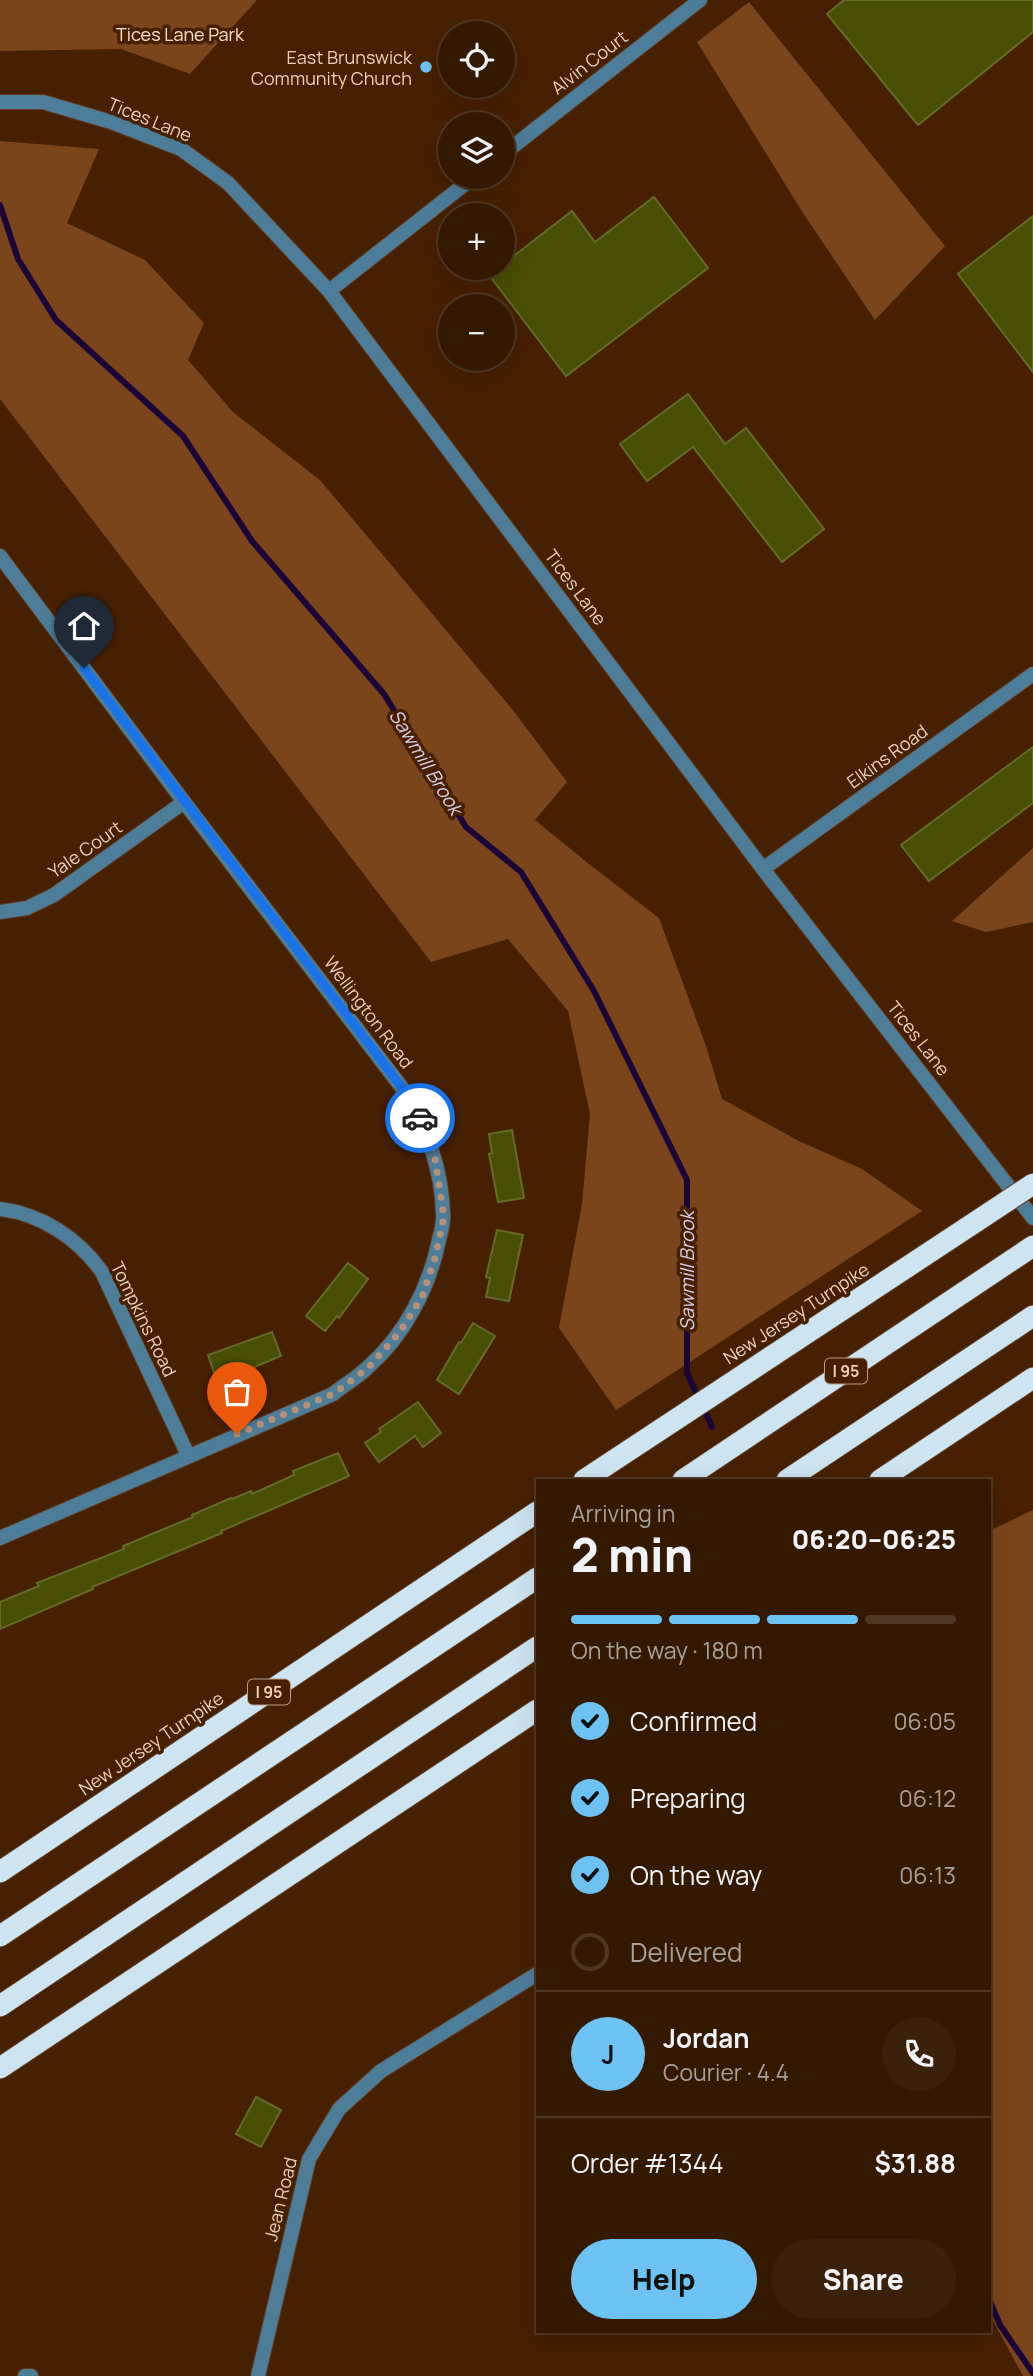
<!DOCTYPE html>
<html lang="en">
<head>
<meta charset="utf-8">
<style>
  :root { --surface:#341800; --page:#3c210a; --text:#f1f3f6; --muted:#a9a099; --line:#4e3722; --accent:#6cc3f3 }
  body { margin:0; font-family:Manrope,sans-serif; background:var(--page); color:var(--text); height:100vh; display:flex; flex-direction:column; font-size:26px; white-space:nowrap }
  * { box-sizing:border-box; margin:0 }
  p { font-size:23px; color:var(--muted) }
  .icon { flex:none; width:38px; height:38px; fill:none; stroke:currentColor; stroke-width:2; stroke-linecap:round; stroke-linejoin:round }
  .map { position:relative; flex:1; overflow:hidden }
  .drawer { position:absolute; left:536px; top:1479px; width:455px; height:854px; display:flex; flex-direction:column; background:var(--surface); border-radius:0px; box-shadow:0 7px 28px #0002,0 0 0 2px var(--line) }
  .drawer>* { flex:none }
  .controls { position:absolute; left:438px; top:21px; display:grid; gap:14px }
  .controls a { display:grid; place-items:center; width:77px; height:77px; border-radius:50%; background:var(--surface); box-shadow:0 7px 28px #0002,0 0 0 2px var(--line); font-size:35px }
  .pin { position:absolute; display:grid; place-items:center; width:60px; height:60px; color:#fff; margin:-72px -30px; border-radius:50% 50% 50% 0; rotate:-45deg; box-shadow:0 0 7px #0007 }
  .pin .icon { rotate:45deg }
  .courier { position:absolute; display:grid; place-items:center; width:70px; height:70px; margin:-35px; border:5px solid #1a73e8; border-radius:50%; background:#fff; color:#222; box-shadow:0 2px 9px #0007 }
  .headline em { font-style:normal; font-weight:800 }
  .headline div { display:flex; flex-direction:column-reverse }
  .headline { display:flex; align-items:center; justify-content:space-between; height:119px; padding:0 35px }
  h1 { font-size:46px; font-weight:800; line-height:52px }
  .bar { display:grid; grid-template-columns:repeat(4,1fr); gap:10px 7px; align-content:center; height:84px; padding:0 35px }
  .bar i { height:9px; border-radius:5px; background:var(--line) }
  .bar .on { background:var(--accent) }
  .bar p { grid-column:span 4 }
  .line { display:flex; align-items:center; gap:18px; padding:0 35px; border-top:2px solid var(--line) }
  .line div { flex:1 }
  .round { display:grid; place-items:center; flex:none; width:74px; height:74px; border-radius:37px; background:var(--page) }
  ol { padding:0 35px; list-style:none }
  li { display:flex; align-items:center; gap:21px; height:77px }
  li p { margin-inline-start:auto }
  li .icon { padding:7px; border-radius:50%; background:var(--accent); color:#111; stroke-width:4 }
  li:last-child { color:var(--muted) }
  li i { width:38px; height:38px; border:4px solid var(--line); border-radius:50% }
  .action { display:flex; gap:14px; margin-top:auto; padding:14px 35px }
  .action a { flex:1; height:80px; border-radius:42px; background:var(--accent); color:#111; font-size:28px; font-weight:800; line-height:80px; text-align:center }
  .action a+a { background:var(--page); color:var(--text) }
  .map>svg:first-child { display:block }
  .forest { fill:#7b451b }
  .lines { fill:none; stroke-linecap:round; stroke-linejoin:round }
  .stream { stroke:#1a0539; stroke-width:6 }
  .building { fill:#484e03; stroke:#646b28; stroke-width:2 }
  .minor-casing { stroke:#613c1e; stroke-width:16 }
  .tertiary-casing { stroke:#613c1e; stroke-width:16 }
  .motorway-casing { stroke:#613c1e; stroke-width:23 }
  .minor { stroke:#4c7e9a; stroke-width:14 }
  .tertiary { stroke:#4c7e9a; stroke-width:14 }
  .motorway { stroke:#cde4f2; stroke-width:21 }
  .motorway-bridge-casing { stroke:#613c1e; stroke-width:23; stroke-linecap:butt }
  .motorway-bridge { stroke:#cde4f2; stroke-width:21 }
  .done { stroke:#b4927a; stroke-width:7; stroke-dasharray:0 12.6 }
  .route { stroke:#1a73e8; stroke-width:9 }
  .poi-dot { fill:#6cc3f3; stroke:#462000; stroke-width:2.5 }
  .labels { text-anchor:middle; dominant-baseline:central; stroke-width:7; stroke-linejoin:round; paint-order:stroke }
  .shield { fill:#462000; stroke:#bc9a83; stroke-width:2 }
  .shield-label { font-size:16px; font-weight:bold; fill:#efcfbb }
  .park-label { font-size:18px; fill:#f8decd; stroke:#462000 }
  .poi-label { font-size:18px; fill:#efcfbb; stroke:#462000; text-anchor:end }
  .street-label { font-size:18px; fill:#efcfbb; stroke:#462000 }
  .water-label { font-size:19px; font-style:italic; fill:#d5cfea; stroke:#462000 }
</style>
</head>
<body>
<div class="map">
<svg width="1033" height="2376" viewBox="0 0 1033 2376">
  <rect width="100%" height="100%" fill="#462000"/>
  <g class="forest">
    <polygon points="0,0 257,0 190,74 121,49 0,51"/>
    <polygon points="749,2 945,246 875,320 803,213 697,42"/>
    <polygon points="0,141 99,149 67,223 145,260 204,323 188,360 233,412 320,480 512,709 567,782 535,820 589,864 659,918 706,1046 722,1099 799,1141 862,1169 922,1211 616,1410 559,1328 582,1204 590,1114 568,1011 508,939 431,962 0,399"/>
    <polygon points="1033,848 1033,922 986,932 952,921"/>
    <polygon points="1033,1510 1033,2376 1023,2376 989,2313 989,1531"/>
  </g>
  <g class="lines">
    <g class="stream">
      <polyline points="0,205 18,259 56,320 183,436 252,541 384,694 466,827 521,872 594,991 687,1180 687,1373 712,1427"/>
      <polyline points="989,2299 1000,2325 1033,2373"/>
    </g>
  </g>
  <g class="building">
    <polygon points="844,0 1033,0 1033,32 918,125 827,14"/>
    <polygon points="654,197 708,268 566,376 489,275 498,268 502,268 502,265 572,211 595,242"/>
    <polygon points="1033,216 1033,372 958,274"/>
    <polygon points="688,394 725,444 746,428 824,529 782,562 693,447 647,481 620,444"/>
    <polygon points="1033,747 1033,803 929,881 901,845"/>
    <polygon points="512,1130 524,1198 498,1202 489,1154 492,1153 489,1134"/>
    <polygon points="497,1230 523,1235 509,1301 486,1297 490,1278 486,1277"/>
    <polygon points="348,1263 368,1279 339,1318 337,1316 325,1331 306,1316"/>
    <polygon points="473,1323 495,1336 459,1394 437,1380 459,1342 461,1343"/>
    <polygon points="272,1332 281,1356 235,1375 233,1371 216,1378 208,1355"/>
    <polygon points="418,1402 441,1433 423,1447 415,1436 379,1462 365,1443 381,1432 379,1429"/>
    <polygon points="338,1453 349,1476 221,1531 222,1533 92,1587 93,1589 0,1629 0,1602 39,1586 37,1583 124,1549 123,1546 193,1517 192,1515 231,1498 232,1499 251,1491 252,1494 294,1475 293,1471"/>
    <polygon points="256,2097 281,2110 261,2147 236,2134"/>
  </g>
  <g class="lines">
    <defs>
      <g id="minor">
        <polyline points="502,155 700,0"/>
        <polyline points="329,291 474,177"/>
        <path d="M0 556 184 802 406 1093C427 1131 442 1169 443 1214 444 1222 441 1231 439 1240 429 1288 405 1335 367 1368 357 1378 344 1385 333 1394L0 1538"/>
        <polyline points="763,869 1033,674"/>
        <polyline points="0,912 27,908 54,895 184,802"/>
        <path d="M0 1209C41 1214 78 1238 102 1272L188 1455"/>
        <polyline points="25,2376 31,2376"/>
        <polyline points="258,2376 309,2159 339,2109 381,2071 537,1974"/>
      </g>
      <polyline id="tertiary" points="0,102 43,102 111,122 181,149 228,183 329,291 763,869 1033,1218"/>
      <g id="motorway">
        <polyline points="584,1480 977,1221"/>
        <polyline points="683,1480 1033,1246"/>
        <polyline points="787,1480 1033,1316"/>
        <polyline points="880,1480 1033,1378"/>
        <polyline points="0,1872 537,1512"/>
        <polyline points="0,1936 537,1578"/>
        <polyline points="0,2006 537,1647"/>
        <polyline points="0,2068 537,1710"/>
      </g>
    </defs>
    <use href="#minor" class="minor-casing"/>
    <use href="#tertiary" class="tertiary-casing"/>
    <use href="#motorway" class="motorway-casing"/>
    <use href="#minor" class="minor"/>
    <use href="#tertiary" class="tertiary"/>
    <use href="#motorway" class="motorway"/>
    <defs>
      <polyline id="motorway-bridge" points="977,1221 1033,1184"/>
    </defs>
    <use href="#motorway-bridge" class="motorway-bridge-casing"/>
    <use href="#motorway-bridge" class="motorway-bridge"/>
  </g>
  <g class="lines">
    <polyline class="done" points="237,1434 333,1394 368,1368 399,1333 422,1297 435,1258 444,1217 434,1152 420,1118"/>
    <polyline class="route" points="84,668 406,1093 420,1118"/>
  </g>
  <circle class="poi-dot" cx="426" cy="67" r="7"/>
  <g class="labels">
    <g class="shield">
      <rect x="825" y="1358.5" width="42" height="25" rx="5"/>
      <rect x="248" y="1679.5" width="42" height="25" rx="5"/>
    </g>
    <g class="shield-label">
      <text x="846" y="1371">I 95</text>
      <text x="269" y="1692">I 95</text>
    </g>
    <g class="park-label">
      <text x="180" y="34">Tices Lane Park</text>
    </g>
    <g class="poi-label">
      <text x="412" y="57">East Brunswick<tspan x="412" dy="21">Community Church</tspan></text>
    </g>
    <g class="street-label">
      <text transform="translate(589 62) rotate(-38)">Alvin Court</text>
      <text transform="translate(150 119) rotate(22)">Tices Lane</text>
      <text transform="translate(576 587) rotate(53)">Tices Lane</text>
      <text transform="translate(887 756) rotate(-36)">Elkins Road</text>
      <text transform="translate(85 849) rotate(-35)">Yale Court</text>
      <text transform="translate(369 1012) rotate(53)">Wellington Road</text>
      <text transform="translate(919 1038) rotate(52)">Tices Lane</text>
      <text transform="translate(796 1313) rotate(-33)">New Jersey Turnpike</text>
      <text transform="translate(144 1319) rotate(64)">Tompkins Road</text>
      <text transform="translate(151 1743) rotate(-34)">New Jersey Turnpike</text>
      <text transform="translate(280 2199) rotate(-76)">Jean Road</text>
    </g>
    <g class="water-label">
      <text transform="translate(426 762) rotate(58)">Sawmill Brook</text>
      <text transform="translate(687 1271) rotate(-90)">Sawmill Brook</text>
    </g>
  </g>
</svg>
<div class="controls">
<a><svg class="icon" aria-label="locate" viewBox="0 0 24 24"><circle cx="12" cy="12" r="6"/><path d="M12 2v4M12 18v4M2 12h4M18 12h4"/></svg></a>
<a><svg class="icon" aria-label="layers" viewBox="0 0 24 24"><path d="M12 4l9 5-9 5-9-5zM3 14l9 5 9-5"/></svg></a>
<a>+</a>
<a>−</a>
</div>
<div class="pin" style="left:237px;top:1434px;background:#ea580c"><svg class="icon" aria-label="bag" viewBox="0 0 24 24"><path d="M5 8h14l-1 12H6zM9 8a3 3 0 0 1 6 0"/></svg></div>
<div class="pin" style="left:84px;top:668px;background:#1f2937"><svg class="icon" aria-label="home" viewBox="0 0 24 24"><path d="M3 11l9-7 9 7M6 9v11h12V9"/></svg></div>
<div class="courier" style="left:420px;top:1118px"><svg class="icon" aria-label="car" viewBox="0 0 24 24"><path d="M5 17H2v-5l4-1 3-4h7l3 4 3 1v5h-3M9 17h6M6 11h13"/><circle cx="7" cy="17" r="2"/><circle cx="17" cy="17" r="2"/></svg></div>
<section class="drawer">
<div class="headline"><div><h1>2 min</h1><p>Arriving in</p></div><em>06:20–06:25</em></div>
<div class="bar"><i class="on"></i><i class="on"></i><i class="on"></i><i></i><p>On the way · 180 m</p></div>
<ol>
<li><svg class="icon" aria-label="check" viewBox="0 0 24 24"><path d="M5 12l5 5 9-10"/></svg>Confirmed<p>06:05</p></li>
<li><svg class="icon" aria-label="check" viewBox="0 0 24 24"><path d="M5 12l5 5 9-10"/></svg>Preparing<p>06:12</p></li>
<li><svg class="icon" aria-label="check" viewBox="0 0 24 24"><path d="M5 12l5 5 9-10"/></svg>On the way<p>06:13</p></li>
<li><i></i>Delivered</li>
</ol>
<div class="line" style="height:126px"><b class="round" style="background:var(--accent);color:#111">J</b><div><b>Jordan</b><p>Courier · 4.4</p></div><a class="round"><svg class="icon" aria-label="phone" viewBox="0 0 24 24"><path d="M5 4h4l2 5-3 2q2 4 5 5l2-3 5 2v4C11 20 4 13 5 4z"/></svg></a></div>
<div class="line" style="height:91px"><div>Order #1344</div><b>$31.88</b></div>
<div class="action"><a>Help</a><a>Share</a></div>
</section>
</div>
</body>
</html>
